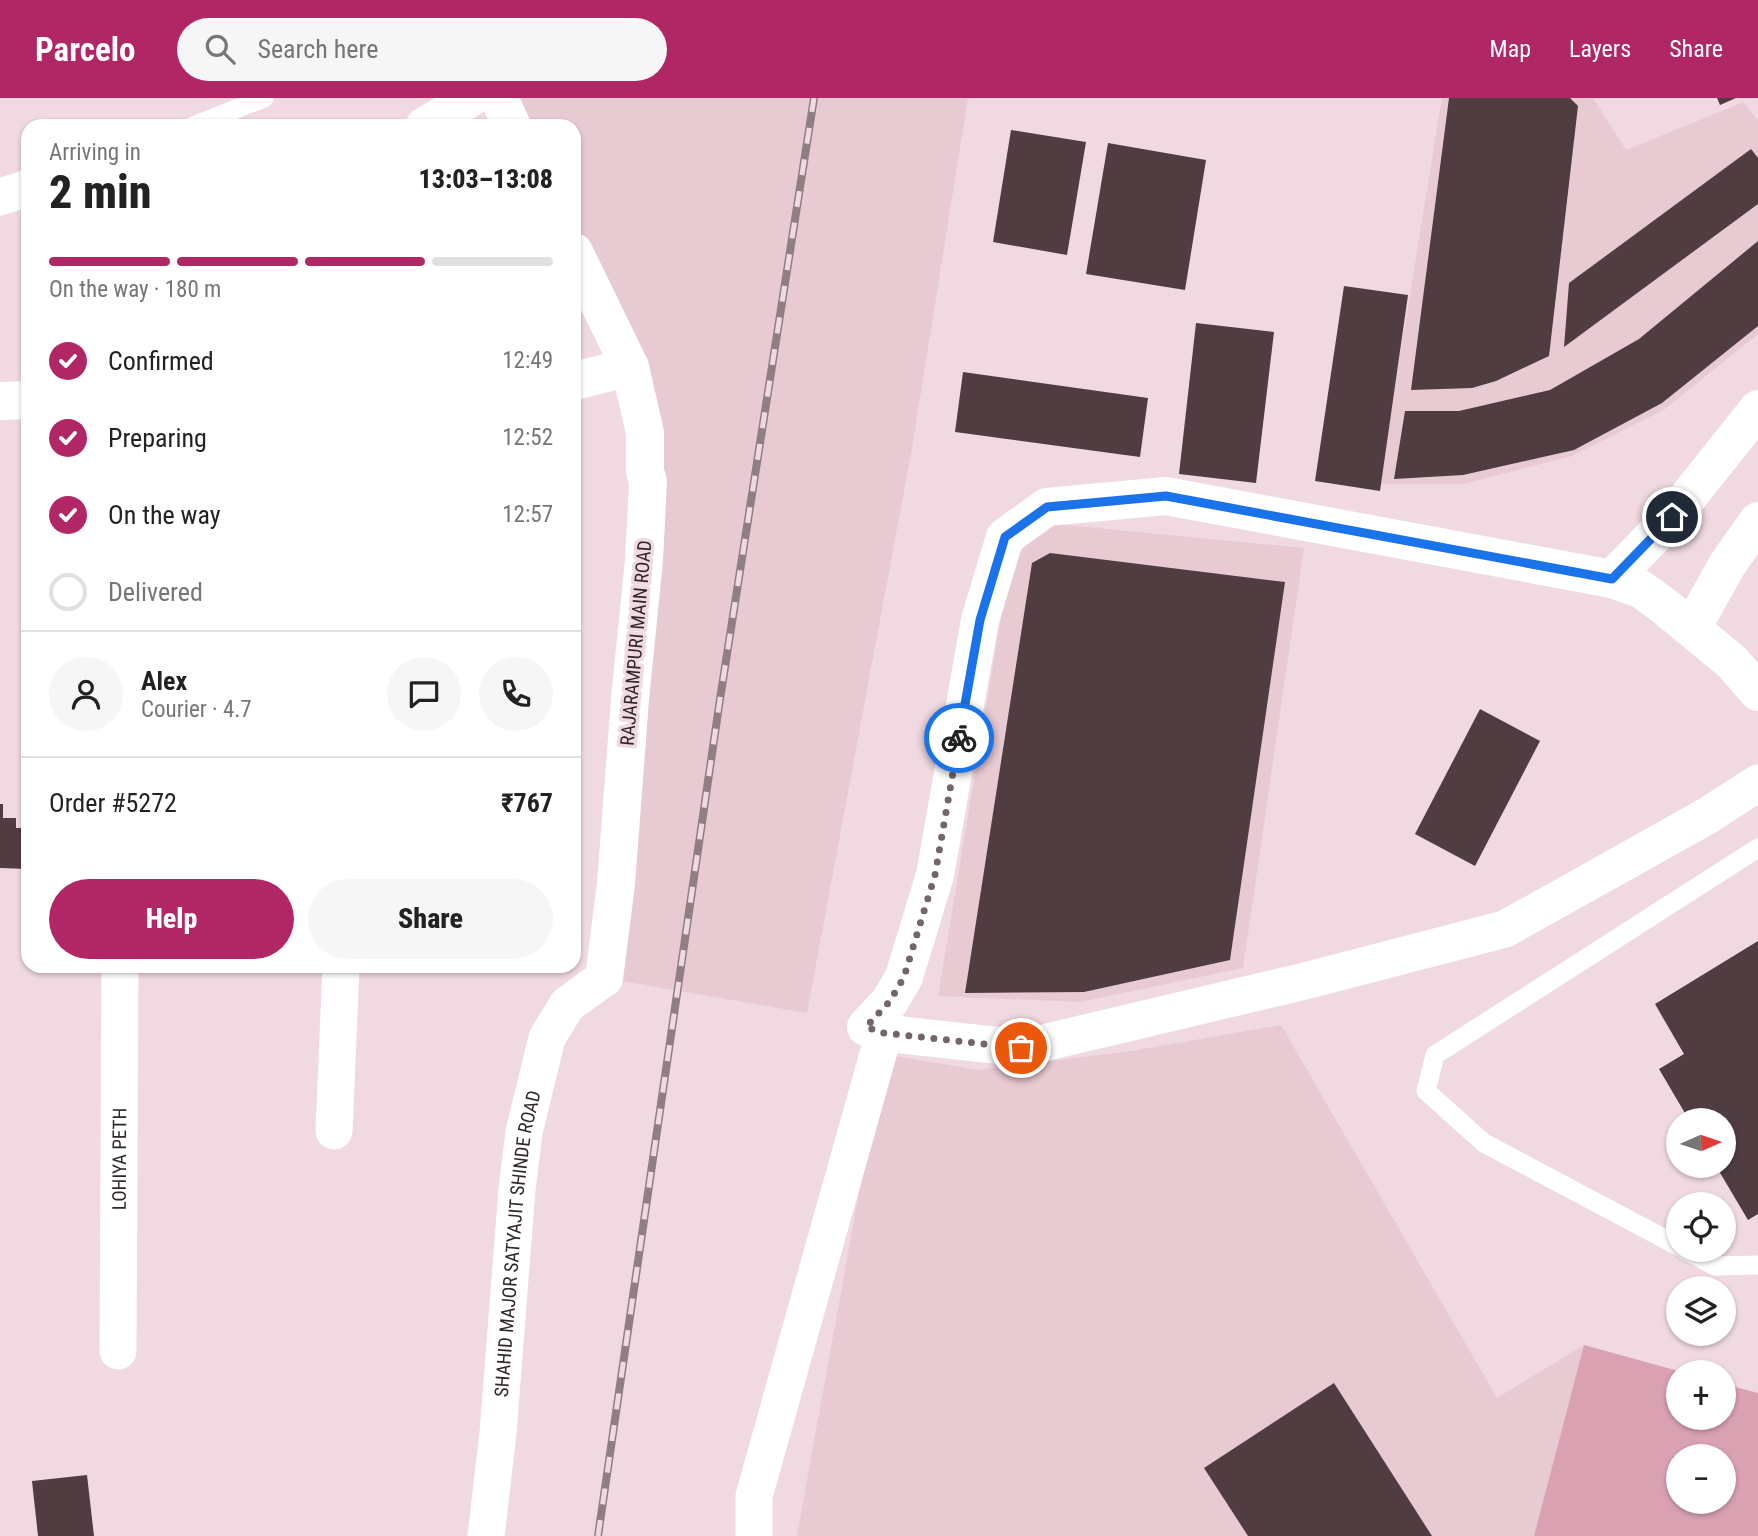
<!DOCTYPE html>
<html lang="en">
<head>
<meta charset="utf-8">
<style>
  :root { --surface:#fff; --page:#f6f6f6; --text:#222; --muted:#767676; --line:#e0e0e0; --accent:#b12765 }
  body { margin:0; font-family:"Roboto Condensed",sans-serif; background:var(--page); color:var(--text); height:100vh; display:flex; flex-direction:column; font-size:26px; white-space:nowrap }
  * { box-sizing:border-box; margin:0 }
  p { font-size:23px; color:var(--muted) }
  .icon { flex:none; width:38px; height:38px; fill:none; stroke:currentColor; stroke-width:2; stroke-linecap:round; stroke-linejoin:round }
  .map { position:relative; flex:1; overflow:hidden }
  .drawer { position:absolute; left:21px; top:21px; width:560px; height:854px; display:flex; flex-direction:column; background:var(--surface); border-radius:21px; box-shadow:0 2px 5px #0004 }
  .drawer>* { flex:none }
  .needle { width:46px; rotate:87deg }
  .controls { position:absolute; left:1666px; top:1010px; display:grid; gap:14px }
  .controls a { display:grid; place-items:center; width:70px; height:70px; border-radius:50%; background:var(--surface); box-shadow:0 2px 5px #0004; font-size:35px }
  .pin { position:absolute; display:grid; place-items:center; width:60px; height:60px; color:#fff; margin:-30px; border:4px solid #fff; border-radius:50%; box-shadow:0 2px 7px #0007 }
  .courier { position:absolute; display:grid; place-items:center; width:70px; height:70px; margin:-35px; border:5px solid #1a73e8; border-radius:50%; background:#fff; color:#222; box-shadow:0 2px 9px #0007 }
  .summary em { font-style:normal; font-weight:800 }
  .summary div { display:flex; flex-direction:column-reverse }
  .summary { display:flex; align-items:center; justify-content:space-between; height:119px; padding:0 28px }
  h1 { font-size:46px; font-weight:800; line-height:52px }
  .bar { display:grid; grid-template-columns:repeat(4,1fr); gap:10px 7px; align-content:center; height:84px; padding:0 28px }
  .bar i { height:9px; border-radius:5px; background:var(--line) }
  .bar .on { background:var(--accent) }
  .bar p { grid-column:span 4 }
  .line { display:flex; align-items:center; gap:18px; padding:0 28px; border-top:2px solid var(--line) }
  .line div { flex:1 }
  .round { display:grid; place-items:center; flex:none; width:74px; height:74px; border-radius:37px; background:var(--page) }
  ol { padding:0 28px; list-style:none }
  li { display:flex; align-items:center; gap:21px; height:77px }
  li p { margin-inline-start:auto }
  li .icon { padding:7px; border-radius:50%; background:var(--accent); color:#fff; stroke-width:4 }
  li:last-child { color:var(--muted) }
  li i { width:38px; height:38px; border:4px solid var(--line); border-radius:50% }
  .action { display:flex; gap:14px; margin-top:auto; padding:14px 28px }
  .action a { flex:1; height:80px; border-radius:42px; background:var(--accent); color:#fff; font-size:28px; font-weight:800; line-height:80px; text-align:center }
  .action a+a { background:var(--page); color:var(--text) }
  header { display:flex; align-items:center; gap:42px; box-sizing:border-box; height:98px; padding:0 35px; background:var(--accent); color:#fff }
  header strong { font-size:33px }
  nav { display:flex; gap:38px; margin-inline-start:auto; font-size:24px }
  .search { width:490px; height:63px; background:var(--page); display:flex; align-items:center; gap:18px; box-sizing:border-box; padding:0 24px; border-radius:38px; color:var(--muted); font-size:26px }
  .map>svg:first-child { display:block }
  .built { fill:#e8cad2 }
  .green { fill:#d9a1b2; fill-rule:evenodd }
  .building { fill:#4f3d42 }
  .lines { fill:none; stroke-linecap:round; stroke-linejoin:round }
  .service { stroke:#fff; stroke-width:19 }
  .minor { stroke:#fff; stroke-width:37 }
  .tertiary { stroke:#fff; stroke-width:38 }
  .rail-casing { stroke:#8f7f83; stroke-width:8 }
  .rail { stroke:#f0d9e0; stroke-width:5; stroke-dasharray:16; stroke-linecap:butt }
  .done { stroke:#736568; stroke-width:7; stroke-dasharray:0 12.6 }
  .route { stroke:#1a73e8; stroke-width:9 }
  .labels { text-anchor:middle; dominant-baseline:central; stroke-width:7; stroke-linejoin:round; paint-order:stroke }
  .street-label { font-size:19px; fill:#2f2628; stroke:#f0d9e0 }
</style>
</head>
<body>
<header>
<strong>Parcelo</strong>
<div class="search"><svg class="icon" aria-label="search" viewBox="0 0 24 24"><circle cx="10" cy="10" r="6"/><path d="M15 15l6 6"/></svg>Search here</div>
<nav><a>Map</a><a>Layers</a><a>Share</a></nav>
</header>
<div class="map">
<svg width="1758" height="1438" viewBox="0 0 1758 1438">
  <rect width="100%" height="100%" fill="#f0d9e0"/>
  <g class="built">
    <polygon points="499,0 968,0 912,350 807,915 604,880 645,335 574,154 574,28 512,28"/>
    <polygon points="1442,0 1593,0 1626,52 1744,4 1758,23 1758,236 1665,311 1572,358 1463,386 1379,386"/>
    <polygon points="1055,426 1304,450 1243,870 1080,904 938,898 1009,471 1028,444"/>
    <polygon points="1281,927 1497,1300 1584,1247 1534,1438 797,1438 884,956 978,972 1132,953"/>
  </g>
  <path class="green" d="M1584 1247 1682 1274H1678V1320H1724V1286L1758 1295V1438H1534ZM1678 1358H1724V1404H1678Z"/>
  <g class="building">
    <polygon points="1449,0 1570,0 1578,8 1549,258 1496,283 1472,290 1411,292"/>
    <polygon points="1717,0 1736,0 1720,7"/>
    <polygon points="1011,32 1086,44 1067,157 993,144"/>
    <polygon points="1108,45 1206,62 1185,192 1086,176"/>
    <polygon points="1751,51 1758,60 1758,106 1564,249 1569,185"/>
    <polygon points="1758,143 1758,228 1662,305 1574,352 1463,377 1394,381 1405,313 1459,313 1550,292 1639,241"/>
    <polygon points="1344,188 1408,197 1380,393 1315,383"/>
    <polygon points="1196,225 1274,234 1256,385 1179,376"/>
    <polygon points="963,274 1148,300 1140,359 955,334"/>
    <polygon points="1050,455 1285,484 1230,862 1084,894 965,895 1032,465"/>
    <polygon points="1480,611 1540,643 1475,768 1415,736"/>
    <polygon points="0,706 3,706 3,720 16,720 16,730 28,730 28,771 0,770"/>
    <polygon points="1758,843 1758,1116 1748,1122 1716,1068 1724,1068 1724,1022 1689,1022 1659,971 1684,956 1655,906"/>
    <polygon points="1334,1285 1432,1438 1248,1438 1204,1370"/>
    <polygon points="87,1377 94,1438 38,1438 32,1383"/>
  </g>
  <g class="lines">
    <g class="service">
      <polyline points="193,28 264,0"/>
      <polyline points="1678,1148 1484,1045 1426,993 1435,957 1758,750"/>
      <polyline points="1685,1152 1715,1168 1758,1167"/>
    </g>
    <g class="minor">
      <polyline points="424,28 471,0"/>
      <polyline points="0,99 28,90"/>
      <polyline points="866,929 884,935 1022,950 1301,884 1505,831 1707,718 1758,685"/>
      <polyline points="334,1033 341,868"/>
      <path id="s1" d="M118 1253 120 868"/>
      <path id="s2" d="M486 1438 498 1335 517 1091 524 1034 547 940 567 907 604 880"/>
      <polyline points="754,1438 754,1398 884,935"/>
    </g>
    <g class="tertiary">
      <polyline points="499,0 512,28"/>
      <polyline points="574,154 630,269"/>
      <polyline points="574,283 630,269 645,335 645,373 648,384 644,462 630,601 616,786 604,880"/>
      <polyline points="0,303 28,302"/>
      <polyline points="1612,481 1672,419 1758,311"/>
      <polyline points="1692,530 1727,467 1758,423"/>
      <polyline points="866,929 890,903 904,879 935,777 980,522 1005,439 1047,409 1166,398 1612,481 1641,491 1664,508 1732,564 1758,594"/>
    </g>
    <defs>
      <polyline id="rail" points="598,1438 720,601 814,0"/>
    </defs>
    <use href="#rail" class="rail-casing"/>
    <use href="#rail" class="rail"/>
  </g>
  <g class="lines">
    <polyline class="done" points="959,640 935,777 904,879 890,903 866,929 884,935 1021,950"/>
    <polyline class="route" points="959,640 980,522 1005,439 1047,409 1166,398 1612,481 1672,419"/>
  </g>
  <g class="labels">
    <g class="street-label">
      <text transform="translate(636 545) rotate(-85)">RAJARAMPURI MAIN ROAD</text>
      <text stroke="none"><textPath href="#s1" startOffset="192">LOHIYA PETH</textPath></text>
      <text stroke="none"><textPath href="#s2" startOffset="294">SHAHID MAJOR SATYAJIT SHINDE ROAD</textPath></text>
    </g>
  </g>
</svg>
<div class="controls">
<a><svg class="needle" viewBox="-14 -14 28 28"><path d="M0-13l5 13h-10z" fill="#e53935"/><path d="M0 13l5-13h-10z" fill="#767676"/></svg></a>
<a><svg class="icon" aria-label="locate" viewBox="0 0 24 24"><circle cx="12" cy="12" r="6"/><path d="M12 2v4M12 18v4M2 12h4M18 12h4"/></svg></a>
<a><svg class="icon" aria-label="layers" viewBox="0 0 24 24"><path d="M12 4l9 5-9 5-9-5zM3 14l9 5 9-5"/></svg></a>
<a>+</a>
<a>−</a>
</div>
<div class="pin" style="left:1021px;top:950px;background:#ea580c"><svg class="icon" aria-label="bag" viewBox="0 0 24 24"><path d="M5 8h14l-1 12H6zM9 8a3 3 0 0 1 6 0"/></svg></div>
<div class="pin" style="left:1672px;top:419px;background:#1f2937"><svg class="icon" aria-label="home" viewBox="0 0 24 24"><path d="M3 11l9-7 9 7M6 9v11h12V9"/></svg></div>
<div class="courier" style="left:959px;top:640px"><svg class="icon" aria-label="bike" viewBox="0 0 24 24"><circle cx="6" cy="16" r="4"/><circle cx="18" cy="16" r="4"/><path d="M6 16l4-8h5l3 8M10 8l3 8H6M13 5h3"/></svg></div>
<section class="drawer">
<div class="summary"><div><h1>2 min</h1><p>Arriving in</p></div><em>13:03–13:08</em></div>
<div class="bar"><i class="on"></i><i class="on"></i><i class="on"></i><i></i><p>On the way · 180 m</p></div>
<ol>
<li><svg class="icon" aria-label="check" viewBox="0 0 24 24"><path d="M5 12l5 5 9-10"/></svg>Confirmed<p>12:49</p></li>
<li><svg class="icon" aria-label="check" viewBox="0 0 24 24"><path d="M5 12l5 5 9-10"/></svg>Preparing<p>12:52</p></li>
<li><svg class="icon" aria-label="check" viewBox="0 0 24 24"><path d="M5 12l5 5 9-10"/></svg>On the way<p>12:57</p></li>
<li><i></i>Delivered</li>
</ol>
<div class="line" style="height:126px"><a class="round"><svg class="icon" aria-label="person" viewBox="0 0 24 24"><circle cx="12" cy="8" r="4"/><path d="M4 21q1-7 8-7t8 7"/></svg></a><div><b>Alex</b><p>Courier · 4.7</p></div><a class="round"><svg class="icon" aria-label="chat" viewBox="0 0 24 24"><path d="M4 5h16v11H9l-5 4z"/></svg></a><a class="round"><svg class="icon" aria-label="phone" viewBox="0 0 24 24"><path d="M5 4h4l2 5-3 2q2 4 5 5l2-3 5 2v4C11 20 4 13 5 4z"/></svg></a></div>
<div class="line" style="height:91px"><div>Order #5272</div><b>₹767</b></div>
<div class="action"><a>Help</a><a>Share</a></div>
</section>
</div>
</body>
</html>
